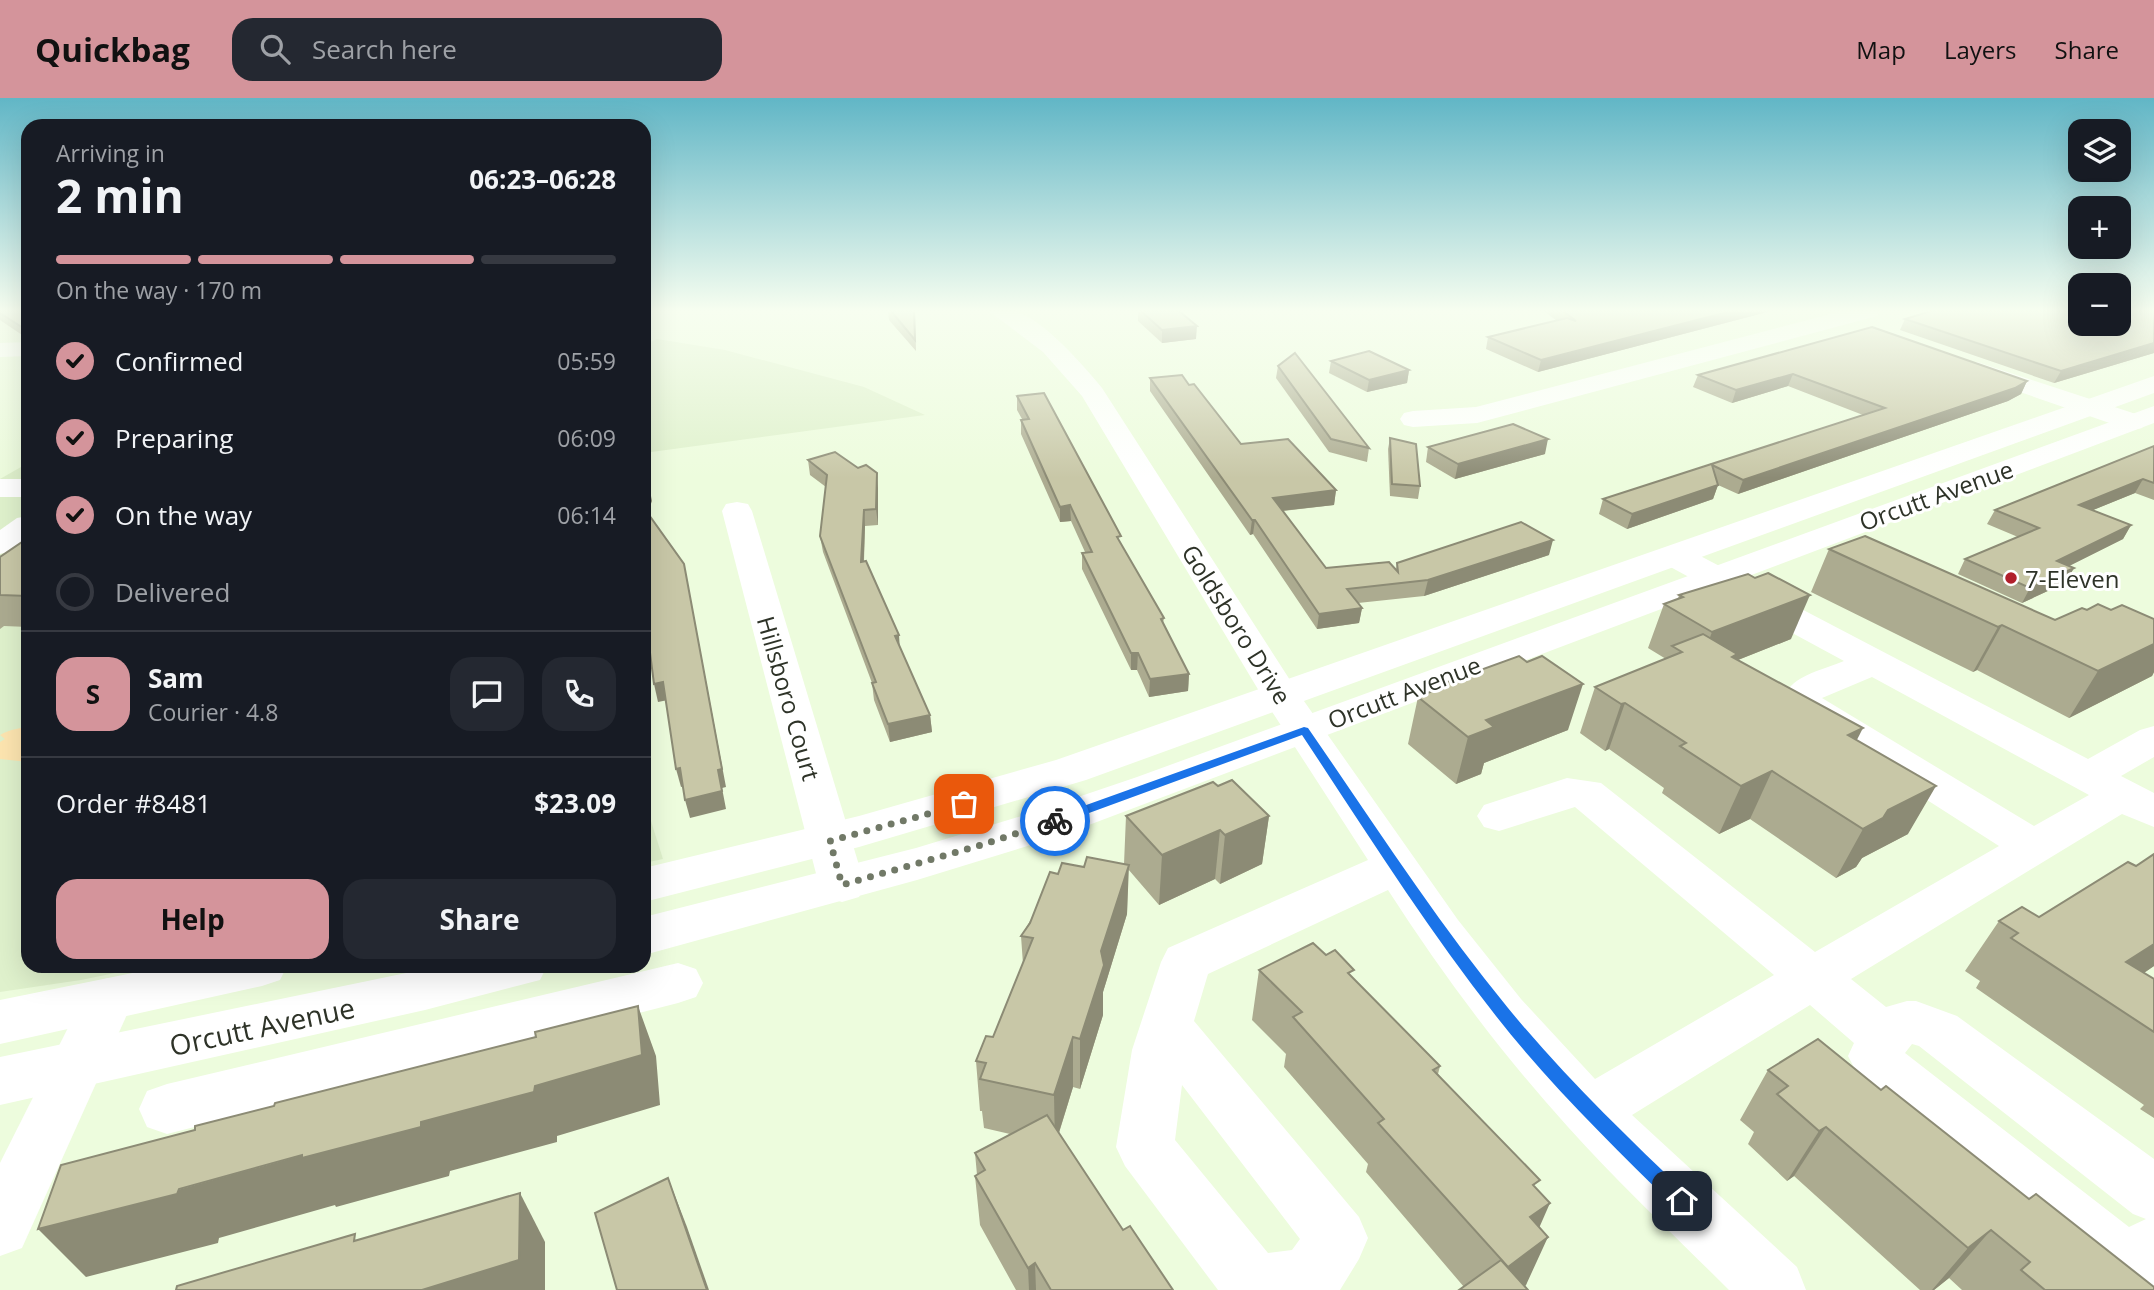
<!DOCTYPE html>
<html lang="en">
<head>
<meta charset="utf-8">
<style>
  :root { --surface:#171b24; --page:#242831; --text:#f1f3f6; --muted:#9ea1a6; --line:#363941; --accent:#d4949b }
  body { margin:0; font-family:"Open Sans",sans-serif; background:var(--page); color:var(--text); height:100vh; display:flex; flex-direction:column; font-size:26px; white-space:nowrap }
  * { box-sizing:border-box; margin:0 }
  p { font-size:23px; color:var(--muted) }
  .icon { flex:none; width:38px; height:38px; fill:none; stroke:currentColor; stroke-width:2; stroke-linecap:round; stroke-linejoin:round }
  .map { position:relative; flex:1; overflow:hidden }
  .details { position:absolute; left:21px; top:21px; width:630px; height:854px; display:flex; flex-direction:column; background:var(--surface); border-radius:21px; box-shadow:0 7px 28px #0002 }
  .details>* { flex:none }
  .fabs { position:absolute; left:2068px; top:21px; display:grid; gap:14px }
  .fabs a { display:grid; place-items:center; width:63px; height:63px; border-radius:14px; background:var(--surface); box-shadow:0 7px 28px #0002; font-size:35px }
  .pin { position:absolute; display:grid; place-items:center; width:60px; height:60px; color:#fff; margin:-30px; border-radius:14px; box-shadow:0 4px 10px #0006 }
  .courier { position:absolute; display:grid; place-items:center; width:70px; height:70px; margin:-35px; border:5px solid #1a73e8; border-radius:50%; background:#fff; color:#222; box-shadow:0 2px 9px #0007 }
  .head em { font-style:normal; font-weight:700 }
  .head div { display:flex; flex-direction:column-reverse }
  .head { display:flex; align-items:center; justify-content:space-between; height:119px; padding:0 35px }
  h1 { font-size:46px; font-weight:700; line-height:52px }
  .bar { display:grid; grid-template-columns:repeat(4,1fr); gap:10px 7px; align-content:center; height:84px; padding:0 35px }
  .bar i { height:9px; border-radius:5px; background:var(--line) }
  .bar .active { background:var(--accent) }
  .bar p { grid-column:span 4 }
  .line { display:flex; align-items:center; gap:18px; padding:0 35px; border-top:2px solid var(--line) }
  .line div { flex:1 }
  .round { display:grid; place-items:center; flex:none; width:74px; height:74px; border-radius:21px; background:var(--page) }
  ol { padding:0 35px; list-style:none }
  li { display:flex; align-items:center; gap:21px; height:77px }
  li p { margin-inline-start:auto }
  li .icon { padding:7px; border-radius:50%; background:var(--accent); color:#111; stroke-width:4 }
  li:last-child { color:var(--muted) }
  li i { width:38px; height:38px; border:4px solid var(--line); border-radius:50% }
  .cta { display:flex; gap:14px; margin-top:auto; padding:14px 35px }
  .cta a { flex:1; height:80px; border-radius:21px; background:var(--accent); color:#111; font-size:28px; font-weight:700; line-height:80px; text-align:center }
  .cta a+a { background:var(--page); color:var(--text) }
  header { display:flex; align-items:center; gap:42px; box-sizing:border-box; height:98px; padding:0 35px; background:var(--accent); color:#111 }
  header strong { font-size:33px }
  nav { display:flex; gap:38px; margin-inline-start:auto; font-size:24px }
  .search { width:490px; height:63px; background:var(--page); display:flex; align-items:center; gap:18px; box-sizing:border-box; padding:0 24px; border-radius:21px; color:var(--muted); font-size:26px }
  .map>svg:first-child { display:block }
  .built { fill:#dff1cc }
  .green { fill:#fde5b0 }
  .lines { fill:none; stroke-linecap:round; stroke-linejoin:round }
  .minor { fill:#fff; fill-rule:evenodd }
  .major { fill:#fff; fill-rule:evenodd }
  .wall { fill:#acab90 }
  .shaded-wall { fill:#8c8b75 }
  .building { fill:#c8c7a7; stroke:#8c8b75; stroke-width:2 }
  .route { fill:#1a73e8 }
  .done { stroke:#717967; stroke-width:7; stroke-dasharray:0 12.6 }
  .poi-dot { fill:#b11f2b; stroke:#fff; stroke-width:2.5 }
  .labels { text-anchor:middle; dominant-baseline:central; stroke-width:6; stroke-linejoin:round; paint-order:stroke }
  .street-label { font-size:24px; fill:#2e3328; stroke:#fff }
  .poi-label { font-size:24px; fill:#2e3328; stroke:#fff; text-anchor:start }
  .near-street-label { font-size:28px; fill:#2e3328; stroke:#fff }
</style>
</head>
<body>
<header>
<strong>Quickbag</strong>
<div class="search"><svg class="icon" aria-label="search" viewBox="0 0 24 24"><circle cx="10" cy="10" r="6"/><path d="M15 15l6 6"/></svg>Search here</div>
<nav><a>Map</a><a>Layers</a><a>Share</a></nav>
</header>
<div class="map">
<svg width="2154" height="1192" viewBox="0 0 2154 1192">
  <rect width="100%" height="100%" fill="#edfcdd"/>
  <g class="built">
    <polygon points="657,241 725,252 864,289 925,317 644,355 644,247"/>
    <polygon points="28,365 28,868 149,868 81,882 0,894 0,381"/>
    <polygon points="644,701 663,761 644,765"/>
  </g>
  <path class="green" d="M28 627V664L0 661V644L5 641 0 637C12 630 19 632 28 627Z"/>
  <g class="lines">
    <g class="minor">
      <path d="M989 213C997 213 1009 211 1017 214 1044 222 1084 268 1102 290L1299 596 1458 822 1521 901 1595 981 1774 877 1575 709 1499 733 1484 729 1477 718 1484 707 1567 680 1601 685 1815 854 1999 748 1788 613 1783 605C1786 578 1821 573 1844 563L1663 465 1659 458 1663 451 1675 448 1687 451 2088 661 2140 632 2154 628V659L2121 678 2154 695V729L2122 716 1851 881 1886 909 1907 903H1916L1957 918 2154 1061V1188L2146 1192 2107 1190 1861 983 1848 958 1854 945 1810 907 1632 1017 1797 1169 1806 1192H1729C1675 1138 1619 1086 1568 1029 1501 955 1442 876 1388 792L1208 876 1194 923 1359 1119 1368 1140 1359 1161 1340 1192H1218L1125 1068 1116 1049 1132 952 1161 864 1168 850 1368 762 1262 598 1082 298 1043 254ZM1872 579 2089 697 2034 728 1822 600ZM1912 946 1919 948 2133 1116 2146 1121 2129 1129 1905 955ZM1182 987 1300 1141 1292 1152 1268 1155 1175 1042Z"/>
      <polygon points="1842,213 1880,213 1877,218 1477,325 1413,329 1404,327 1400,321 1404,315 1413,313 1476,309"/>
      <polygon points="28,244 28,258 0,259 0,245"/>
      <polygon points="1977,264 2142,318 2146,324 2142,330 2133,332 2124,330 1968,276 1965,271 1968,266"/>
      <rect x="0" y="381" width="28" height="18"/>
      <polygon points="737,404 748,406 752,413 865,787 859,799 842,804 825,799 819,787 722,413 726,406"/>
      <polygon points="28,418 28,441 11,453 0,456 0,432 17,420"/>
      <polygon points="678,865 696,871 703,885 696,899 678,905 167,1036 147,1029 139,1011 147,993 167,986"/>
      <polygon points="108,880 126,886 134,901 22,1150 0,1158 0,1065 90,886"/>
    </g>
    <g class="major">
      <polygon points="2154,278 2154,295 1086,682 859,749 644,804 644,770 859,718 1056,662"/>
      <polygon points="2154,308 2154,325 1057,739 917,782 644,857 644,819 916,750 1025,717 1137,679"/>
      <polygon points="167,868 287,868 280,882 262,888 0,946 0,902"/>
      <polygon points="440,868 547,868 540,882 425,912 0,1007 0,959"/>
    </g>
  </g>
  <g class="wall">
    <polygon points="0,213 28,213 28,241 0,222"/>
    <polygon points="888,213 915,213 916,253 889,222"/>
    <polygon points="1138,213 1179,213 1196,241 1162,245 1138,223"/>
    <polygon points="1544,213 1771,213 1538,274 1486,251 1488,239 1557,223"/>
    <polygon points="2154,213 2154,255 2054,285 1900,232 1905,221"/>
    <polygon points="1872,229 2027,283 2021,296 2008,303 1738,396 1718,387 1713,401 1627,431 1599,416 1603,401 1863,317 1788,288 1732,305 1693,289 1698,277"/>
    <polygon points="1331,263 1409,272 1407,285 1367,294 1329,275"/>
    <polygon points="1278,268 1369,350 1367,364 1329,354 1276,280"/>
    <polygon points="1150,280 1189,287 1241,346 1336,392 1334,407 1283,413 1326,470 1396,472 1397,465 1549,457 1424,498 1358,505 1362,510 1359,525 1317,531 1253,436 1250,437 1150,293"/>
    <polygon points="1017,298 1120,444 1164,520 1163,525 1189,576 1188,593 1149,599 1137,572 1131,572 1082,471 1082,455 1085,454 1071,423 1060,424 1021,336 1021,322 1022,321 1017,312"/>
    <polygon points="1390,340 1420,388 1418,401 1390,398 1388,351"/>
    <polygon points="2154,348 2154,402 2135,395 2093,412 2131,427 2123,441 2069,468 2074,470 2065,485 2022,505 1958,476 1965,461 2018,439 1987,426 1995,412"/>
    <polygon points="1428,349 1545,356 1455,381 1426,364"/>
    <polygon points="808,362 878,390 878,427 865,428 864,463 900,549 930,617 932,634 890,644 874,602 872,585 823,454 820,438 826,389 810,377"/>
    <polygon points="28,440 28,529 4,528 0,531 0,459"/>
    <polygon points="1829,451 2055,522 2087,512 2111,512 2154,521 2154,574 2152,578 2069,620 1977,572 1973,574 1811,494"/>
    <polygon points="1679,497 1791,541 1738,562 1857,642 1908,736 1862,760 1856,769 1836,780 1750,721 1719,736 1662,695 1664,690 1609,651 1605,653 1580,635 1595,589 1666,561 1648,550 1664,506 1678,501"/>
    <polygon points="1439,587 1568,632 1484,665 1481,676 1456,686 1408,646 1418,599 1438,591"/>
    <polygon points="1218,688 1269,718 1262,766 1220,786 1215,781 1159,807 1128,771 1127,816 1103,894 1103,917 1080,991 1073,989 1059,1035 1123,1132 1173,1192 1016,1192 980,1127 975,1078 977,1077 975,1055 1010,1036 984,1030 982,1013 980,1013 976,963 993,939 1023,866 1021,838 1058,776 1084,769 1124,766 1126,718"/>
    <polygon points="2039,819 2154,868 2144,875 2154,881 2154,1020 2140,1011 2144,1007 1976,890 1980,883 1965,873 1999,823"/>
    <polygon points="1326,857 1352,880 1440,968 1438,976 1536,1090 1539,1130 1526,1187 1525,1188 1464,1189 1366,1074 1368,1066 1284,969 1286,956 1252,922 1259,872"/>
    <polygon points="1768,972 1881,992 2154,1192 1962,1192 1949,1180 1934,1192 1920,1192 1794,1078 1787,1083 1748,1046 1754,1034 1740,1022"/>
  </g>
  <g class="shaded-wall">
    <polygon points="1732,213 1771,213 1538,274 1541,262"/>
    <polygon points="1197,228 1196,241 1162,245 1162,232"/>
    <polygon points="2154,245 2154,255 2054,285 2061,273"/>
    <polygon points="1409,272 1407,285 1367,294 1369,282"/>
    <polygon points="1793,276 1788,288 1732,305 1736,292"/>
    <polygon points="2027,283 2021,296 2008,303 1738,396 1743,382"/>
    <polygon points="1548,341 1545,356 1455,381 1458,366"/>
    <polygon points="877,375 878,390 878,427 876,411"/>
    <polygon points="2143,381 2135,395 2071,421 2079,407"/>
    <polygon points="1718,387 1713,401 1627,431 1632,416"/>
    <polygon points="649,388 652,403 645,422 644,399"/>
    <polygon points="1336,392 1334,407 1271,414 1273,400"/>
    <polygon points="1070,407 1071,423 1060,424 1060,409"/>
    <polygon points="864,412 865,428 863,480 861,464"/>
    <polygon points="1252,422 1255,422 1253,436 1250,437"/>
    <polygon points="2131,427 2123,441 2049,478 2057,463"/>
    <polygon points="1553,442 1549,457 1424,498 1428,482"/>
    <polygon points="684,466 726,689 722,690 726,711 690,720 685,702 718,672"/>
    <polygon points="2074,470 2065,485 2022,505 2030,490"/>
    <polygon points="1810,497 1791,541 1695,579 1712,534"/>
    <polygon points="1362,510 1359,525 1317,531 1319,516"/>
    <polygon points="2002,527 1977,572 1973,574 1998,529"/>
    <polygon points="899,537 900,554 895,538"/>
    <polygon points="2154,546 2154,574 2152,578 2069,620 2098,573"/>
    <polygon points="1131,555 1138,555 1137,572 1131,572"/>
    <polygon points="1189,576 1188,593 1149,599 1150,581"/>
    <polygon points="663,584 668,602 658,604 654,586"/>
    <polygon points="1583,586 1568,632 1484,665 1481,676 1456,686 1468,639 1486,622"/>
    <polygon points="1625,605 1609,651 1605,653 1621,606"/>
    <polygon points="930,617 932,634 890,644 888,626"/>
    <polygon points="1863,630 1839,677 1848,637"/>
    <polygon points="680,670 685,688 681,689 676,671"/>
    <polygon points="1772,673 1750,721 1719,736 1741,688"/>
    <polygon points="1936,688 1908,736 1862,760 1856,769 1836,780 1863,731 1888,712"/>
    <polygon points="1269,718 1262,766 1220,786 1225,737"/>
    <polygon points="1220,732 1215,781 1159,807 1162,757"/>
    <polygon points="1129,767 1127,816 1103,894 1103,917 1080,991 1080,941 1101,853"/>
    <polygon points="2154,846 2154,868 2105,901 2126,864"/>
    <polygon points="638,908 656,958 660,1007 557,1038 557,1044 450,1073 449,1078 336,1109 335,1107 219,1140 218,1145 86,1179 38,1131 421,1024 535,988"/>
    <polygon points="1073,939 1073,989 1055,1047 1054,997"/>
    <polygon points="1826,1029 1794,1078 1787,1083 1819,1033"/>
    <polygon points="668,1080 687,1129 709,1192 707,1192"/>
    <polygon points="520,1095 545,1144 545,1192 422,1192"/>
    <polygon points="1550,1105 1529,1153 1548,1139 1526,1187 1520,1192 1498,1192 1530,1119"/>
    <polygon points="1991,1132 1949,1180 1934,1192 1932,1192 1968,1150"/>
    <polygon points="1035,1165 1036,1192 1029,1192 1028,1170"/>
  </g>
  <g class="building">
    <polygon points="0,213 28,213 28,233 0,215"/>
    <polygon points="891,213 914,213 915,242"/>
    <polygon points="1141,213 1179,213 1197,228 1162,232"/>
    <polygon points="1563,213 1732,213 1541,262 1488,239 1567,220 1576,223"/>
    <polygon points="1931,213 2081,213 2081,226 2119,226 2119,213 2154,213 2154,245 2061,273 1905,221"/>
    <polygon points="1872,229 2027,283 2015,290 1743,382 1712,367 1718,387 1632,416 1603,401 1885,310 1793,276 1736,292 1698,277"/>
    <polygon points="1369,253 1409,272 1369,282 1331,263"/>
    <polygon points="1295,255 1369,350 1331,341 1278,268"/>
    <polygon points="1182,277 1189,287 1194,286 1241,346 1288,341 1336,392 1273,400 1326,470 1389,464 1398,474 1397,465 1521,424 1553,442 1428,482 1347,491 1362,510 1319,516 1255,422 1252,422 1150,280"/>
    <polygon points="1044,295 1121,438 1117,439 1164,520 1161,521 1189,576 1150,581 1138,555 1131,555 1082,455 1092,454 1070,407 1060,409 1021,322 1029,321 1017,298"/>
    <polygon points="1513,326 1548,341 1458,366 1428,349"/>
    <polygon points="1390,340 1416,346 1420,388 1392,386"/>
    <polygon points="2154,348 2154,385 2143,381 2079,407 2131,427 2057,463 2074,470 2030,490 1965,461 2039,430 1995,412"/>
    <polygon points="835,354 858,370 866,367 877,375 876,411 864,412 861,464 866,463 899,537 895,538 930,617 888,626 872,585 876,584 820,438 827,377 808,362"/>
    <polygon points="644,388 649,388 644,399"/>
    <polygon points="644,410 684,466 722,671 718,672 722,693 685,702 680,670 676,671 663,584 654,586 644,508"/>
    <polygon points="1865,438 2055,522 2082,510 2087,512 2098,506 2111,512 2122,507 2154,521 2154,546 2098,573 2002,527 1998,529 1829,451"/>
    <polygon points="28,440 28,498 0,497 0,459"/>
    <polygon points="1768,475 1810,497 1712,534 1664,506 1683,499 1679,497 1748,476 1755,480"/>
    <polygon points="1703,536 1737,556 1732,559 1863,630 1848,637 1936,688 1888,712 1883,720 1863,731 1772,673 1741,688 1680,648 1686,645 1625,605 1621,606 1595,589 1682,554 1672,548"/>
    <polygon points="1519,558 1527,564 1542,558 1583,586 1486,622 1494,629 1468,639 1418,599 1442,589 1439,587"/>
    <polygon points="1232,682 1269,718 1225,737 1220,732 1162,757 1126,718 1213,684 1218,688"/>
    <polygon points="2154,756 2154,846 2126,864 2154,881 2154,934 2011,840 2018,835 1999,823 2022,809 2039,819 2128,764 2136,768"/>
    <polygon points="1087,759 1129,767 1101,853 1104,867 1080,941 1073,939 1054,997 980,981 986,965 976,963 986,938 993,939 1033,840 1021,838 1030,825 1050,774 1058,776 1062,765 1084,769"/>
    <polygon points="1313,845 1326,857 1335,852 1354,872 1348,875 1440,968 1433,972 1540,1082 1533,1087 1550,1105 1530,1119 1548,1139 1508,1169 1378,1025 1384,1021 1293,919 1302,914 1259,872"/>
    <polygon points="638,908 642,957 535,988 534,994 421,1024 421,1029 302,1060 302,1057 179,1091 177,1096 38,1131 61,1067 195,1032 195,1028 274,1008 275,1005 536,939 535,934"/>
    <polygon points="1818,941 1881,992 1886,988 2029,1101 2036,1096 2154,1189 2154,1192 2045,1192 2021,1172 2030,1164 1991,1132 1968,1150 1826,1029 1819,1033 1777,996 1788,988 1768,972"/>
    <polygon points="1047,1017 1123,1132 1130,1128 1173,1192 1051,1192 1035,1165 1028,1170 975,1078 985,1072 975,1055"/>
    <polygon points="668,1080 707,1192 617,1192 595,1115"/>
    <polygon points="520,1095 519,1162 422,1192 176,1192 177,1188 355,1136 354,1143"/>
    <polygon points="1501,1162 1528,1192 1459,1192"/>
  </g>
  <linearGradient id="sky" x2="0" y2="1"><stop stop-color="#61b6c6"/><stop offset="0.56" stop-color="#f7fef0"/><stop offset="1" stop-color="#f7fef0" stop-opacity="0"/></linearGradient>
  <rect width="2154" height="380" fill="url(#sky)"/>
  <path class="route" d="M1304 629 1308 630C1373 724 1435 821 1508 910 1563 977 1625 1037 1688 1097L1690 1103 1688 1109 1682 1111 1675 1109C1613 1048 1550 987 1496 918 1426 829 1365 732 1302 637L1059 726 1055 727 1048 723 1050 720Z"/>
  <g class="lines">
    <polyline class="done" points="964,706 830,743 842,787 978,748 1055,723"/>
  </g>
  <circle class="poi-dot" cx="2011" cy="480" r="7"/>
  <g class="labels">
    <g class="street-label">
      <text transform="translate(1936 397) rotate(-20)">Orcutt Avenue</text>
      <text transform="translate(1237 526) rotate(58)">Goldsboro Drive</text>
      <text transform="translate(1404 594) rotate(-21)">Orcutt Avenue</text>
      <text transform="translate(789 600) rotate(74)">Hillsboro Court</text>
    </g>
    <g class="poi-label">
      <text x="2025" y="480">7-Eleven</text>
    </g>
    <g class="near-street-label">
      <text transform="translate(262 928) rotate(-12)">Orcutt Avenue</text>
    </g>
  </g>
</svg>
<div class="fabs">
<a><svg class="icon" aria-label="layers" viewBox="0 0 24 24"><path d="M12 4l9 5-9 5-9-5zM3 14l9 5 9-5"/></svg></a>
<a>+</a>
<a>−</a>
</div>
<div class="pin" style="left:964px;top:706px;background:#ea580c"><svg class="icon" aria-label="bag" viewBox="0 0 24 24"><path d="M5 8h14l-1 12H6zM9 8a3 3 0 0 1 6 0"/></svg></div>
<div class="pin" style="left:1682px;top:1103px;background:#1f2937"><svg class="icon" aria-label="home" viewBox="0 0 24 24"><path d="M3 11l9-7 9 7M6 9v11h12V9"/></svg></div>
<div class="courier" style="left:1055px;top:723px"><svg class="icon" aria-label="bike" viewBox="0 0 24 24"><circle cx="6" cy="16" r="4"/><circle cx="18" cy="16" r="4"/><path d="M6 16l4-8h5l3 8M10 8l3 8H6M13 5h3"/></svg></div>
<section class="details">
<div class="head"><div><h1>2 min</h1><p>Arriving in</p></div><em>06:23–06:28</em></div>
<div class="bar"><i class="active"></i><i class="active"></i><i class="active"></i><i></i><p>On the way · 170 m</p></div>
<ol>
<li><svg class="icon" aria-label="check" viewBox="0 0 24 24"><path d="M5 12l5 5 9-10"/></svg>Confirmed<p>05:59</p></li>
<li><svg class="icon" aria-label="check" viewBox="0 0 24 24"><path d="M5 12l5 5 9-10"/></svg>Preparing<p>06:09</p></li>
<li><svg class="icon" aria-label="check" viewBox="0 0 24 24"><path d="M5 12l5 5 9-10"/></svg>On the way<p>06:14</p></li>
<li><i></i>Delivered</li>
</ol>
<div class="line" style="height:126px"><b class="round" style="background:var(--accent);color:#111">S</b><div><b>Sam</b><p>Courier · 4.8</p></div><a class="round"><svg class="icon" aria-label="chat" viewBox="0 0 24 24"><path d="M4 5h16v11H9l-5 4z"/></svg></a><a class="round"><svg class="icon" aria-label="phone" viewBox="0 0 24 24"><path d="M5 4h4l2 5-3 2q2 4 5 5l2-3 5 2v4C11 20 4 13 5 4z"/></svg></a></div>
<div class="line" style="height:91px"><div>Order #8481</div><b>$23.09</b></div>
<div class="cta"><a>Help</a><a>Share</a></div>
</section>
</div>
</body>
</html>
